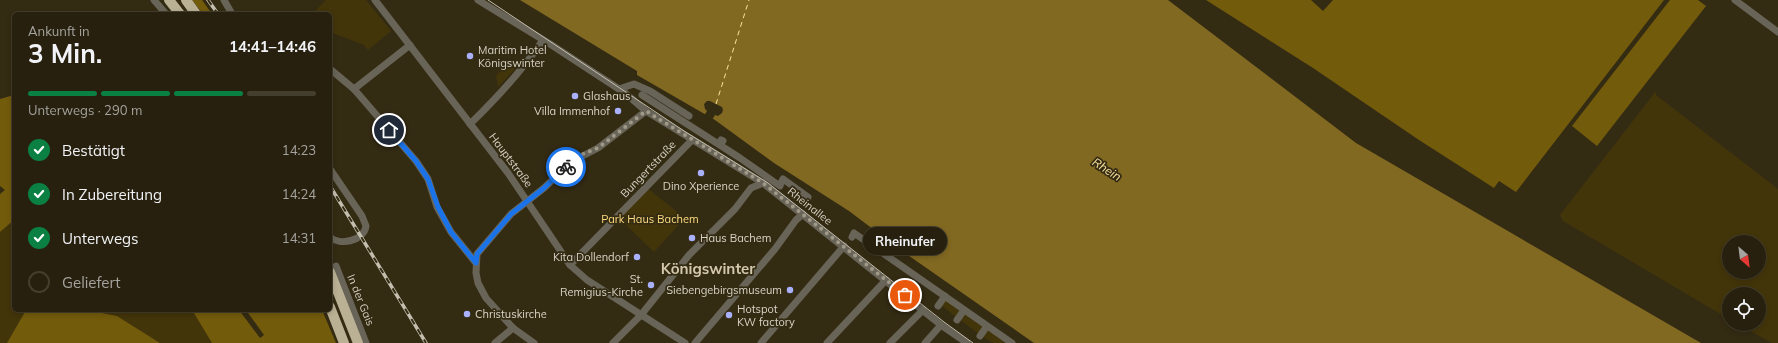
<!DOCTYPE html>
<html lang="de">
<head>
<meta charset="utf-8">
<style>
  :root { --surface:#27200e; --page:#2f2817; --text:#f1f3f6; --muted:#a4a39e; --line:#433e2e; --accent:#0b8043 }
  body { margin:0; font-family:Mulish,sans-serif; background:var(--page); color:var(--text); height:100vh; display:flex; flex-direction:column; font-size:15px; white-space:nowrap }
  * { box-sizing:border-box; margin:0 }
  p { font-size:13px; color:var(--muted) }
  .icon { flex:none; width:22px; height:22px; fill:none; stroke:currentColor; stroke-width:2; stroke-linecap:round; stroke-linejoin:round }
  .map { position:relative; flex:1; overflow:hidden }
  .drawer { position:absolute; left:12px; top:12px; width:320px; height:300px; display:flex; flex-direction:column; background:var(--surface); border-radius:6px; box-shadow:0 2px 6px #0003,0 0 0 1px var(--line) }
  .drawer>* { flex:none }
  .needle { width:26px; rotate:152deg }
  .buttons { position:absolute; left:1722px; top:235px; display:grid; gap:8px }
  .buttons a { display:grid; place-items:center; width:44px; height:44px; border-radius:50%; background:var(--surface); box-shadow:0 2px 6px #0003,0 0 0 1px var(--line); font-size:20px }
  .pin { position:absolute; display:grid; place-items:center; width:34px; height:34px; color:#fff; margin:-17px; border:2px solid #fff; border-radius:50%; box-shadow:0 1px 4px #0007 }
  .courier { position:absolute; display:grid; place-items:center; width:40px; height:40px; margin:-20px; border:3px solid #1a73e8; border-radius:50%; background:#fff; color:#222; box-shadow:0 1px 5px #0007 }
  .bubble { position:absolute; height:28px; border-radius:14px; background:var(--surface); box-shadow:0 2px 6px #0003,0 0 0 1px var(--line); font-size:13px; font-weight:700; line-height:28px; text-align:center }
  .summary em { font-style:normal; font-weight:700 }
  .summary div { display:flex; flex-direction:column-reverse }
  .summary { display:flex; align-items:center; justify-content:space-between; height:68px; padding:0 16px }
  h1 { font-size:26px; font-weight:700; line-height:30px }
  .bar { display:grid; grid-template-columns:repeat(4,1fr); gap:6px 4px; align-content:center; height:48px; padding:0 16px }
  .bar i { height:5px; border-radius:3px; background:var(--line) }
  .bar .selected { background:var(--accent) }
  .bar p { grid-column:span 4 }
  ol { padding:0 16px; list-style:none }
  li { display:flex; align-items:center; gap:12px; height:44px }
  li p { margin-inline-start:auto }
  li .icon { padding:4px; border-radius:50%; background:var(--accent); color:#fff; stroke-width:4 }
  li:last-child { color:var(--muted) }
  li i { width:22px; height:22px; border:2px solid var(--line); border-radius:50% }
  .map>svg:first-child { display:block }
  .green { fill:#43350a; fill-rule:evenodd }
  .forest { fill:#735b0c }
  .water { fill:#826921 }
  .pier { fill:#342b13 }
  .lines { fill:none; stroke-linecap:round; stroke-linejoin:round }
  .ferry { stroke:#fae19e; stroke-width:1; stroke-dasharray:5 4; stroke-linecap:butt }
  .minor { stroke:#686458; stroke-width:7 }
  .highway { stroke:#bab094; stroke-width:10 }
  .tram { stroke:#c4beae; stroke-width:1 }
  .rail-casing { stroke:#c4beae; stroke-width:3.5 }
  .rail { stroke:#342b13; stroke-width:2; stroke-dasharray:6; stroke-linecap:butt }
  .done { stroke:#a09987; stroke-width:4; stroke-dasharray:0 7.2 }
  .route { stroke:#1a73e8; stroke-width:5 }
  .poi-dot { fill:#a9b0fc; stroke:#342b13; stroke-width:1.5 }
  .labels { text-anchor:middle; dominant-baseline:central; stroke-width:3.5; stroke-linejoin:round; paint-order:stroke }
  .poi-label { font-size:11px; fill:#dad4c6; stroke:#342b13; text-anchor:start }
  .street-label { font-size:11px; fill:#dad4c6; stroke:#342b13 }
  .park-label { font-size:11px; fill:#fedc80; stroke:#342b13 }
  .water-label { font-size:12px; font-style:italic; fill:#fae19e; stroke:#342b13 }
  .district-label { font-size:15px; font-weight:bold; fill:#d3c8ac; stroke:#342b13 }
</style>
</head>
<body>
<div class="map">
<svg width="1778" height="343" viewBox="0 0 1778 343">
  <rect width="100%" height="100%" fill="#342b13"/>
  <g class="green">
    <polygon points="326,0 366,0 391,31 368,50 364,45 330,32 330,14 315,14 314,12"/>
    <polygon points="507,64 515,69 498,87 496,76"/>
    <path d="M1656 91V95L1778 189V343H1772L1738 324H1759V294H1729V319L1563 221 1560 215ZM1729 242H1759V272H1729Z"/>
    <polygon points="647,188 685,218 654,252 619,218"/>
    <polygon points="14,220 14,310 26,310 7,343 0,343 0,232"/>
    <polygon points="945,299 962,310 956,317 941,305"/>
    <polygon points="87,310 192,310 212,343 160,343 117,316"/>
    <polygon points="965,313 985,327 979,334 959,319"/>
    <polygon points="987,329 1005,341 1004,343 993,343 982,336"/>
  </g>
  <g class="forest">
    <polygon points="192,0 202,0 212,14 203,14"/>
    <polygon points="1206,0 1311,0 1323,11 1333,0 1664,0 1516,192 1499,181 1494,188 1419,140 1313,68"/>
    <polygon points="1670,0 1698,0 1706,6 1597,146 1572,126"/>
    <polygon points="14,95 14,220 0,232 0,194 5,190 0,186 0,99"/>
    <polygon points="26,310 87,310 117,316 160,343 7,343"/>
    <polygon points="192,310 239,310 260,338 264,335 246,310 322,310 336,343 212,343"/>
  </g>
  <polygon class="water" points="520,0 1168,0 1356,143 1701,343 1034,343 902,251 849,211 774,163 715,120 637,75 637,71"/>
  <polygon class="pier" points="707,101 710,101 722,107 723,110 722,113 718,116 715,115 712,120 704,116 707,111 705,109 704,104"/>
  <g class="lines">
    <polyline class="ferry" points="716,104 749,0"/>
    <g class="minor">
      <polyline points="154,0 166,14"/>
      <polyline points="224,0 232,14"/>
      <polyline points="375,0 508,173 570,265 587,280 685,343"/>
      <polyline points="478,0 550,44 625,93 646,111 763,183 941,325 967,343"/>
      <polyline points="1735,0 1778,32"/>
      <polyline points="330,69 354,89 416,161 428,179 437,207 451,232 476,263"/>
      <polyline points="354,89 410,45"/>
      <polyline points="619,89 634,84 650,91 689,116"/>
      <polyline points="642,95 740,158 780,186"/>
      <path d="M470 124C497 98 521 72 543 40"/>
      <polyline points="721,140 723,141"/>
      <path d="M330 169 362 216 366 226C364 241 340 246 330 237"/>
      <polyline points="781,183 783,179 808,197 806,200"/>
      <polyline points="852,237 854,233 1012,343"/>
      <polyline points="570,265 692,140"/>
      <polyline points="336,266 366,343"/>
      <polyline points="938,306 945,296"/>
      <polyline points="957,320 964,310"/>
      <polyline points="980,336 987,326"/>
      <polyline points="495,343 513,328"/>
      <polyline points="534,343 513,328 486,298 478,283 476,273 477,254 511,214 544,188 571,162 598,148 646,111"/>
      <polyline points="613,343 641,315 689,255 735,209 751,188 763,183"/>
      <polyline points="695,343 775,249 796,220 803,214"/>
      <polyline points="761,343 844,246"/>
      <polyline points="827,343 886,280"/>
      <polyline points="890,343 923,310"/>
      <polyline points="925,343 941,325"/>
    </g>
    <g class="highway">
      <polyline points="169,0 180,14"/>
      <polyline points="186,0 196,14"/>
      <polyline points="330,272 358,343"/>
      <polyline points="330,307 344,343"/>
    </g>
    <polyline class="tram" points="488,0 684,131 768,183 944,322 973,343"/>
    <defs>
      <g id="rail">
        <polyline points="208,0 218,14"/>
        <polyline points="330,186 426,343"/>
      </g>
    </defs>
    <use href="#rail" class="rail-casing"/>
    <use href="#rail" class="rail"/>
  </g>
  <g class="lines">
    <polyline class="done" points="566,167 581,155 598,148 646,111 763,183 905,295"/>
    <polyline class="route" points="389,130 416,161 428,179 438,207 451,232 476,263 477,254 511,214 544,188 566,167"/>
  </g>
  <g class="poi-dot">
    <circle cx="470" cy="56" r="4"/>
    <circle cx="575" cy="96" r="4"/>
    <circle cx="618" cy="111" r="4"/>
    <circle cx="701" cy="173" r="4"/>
    <circle cx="692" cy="238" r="4"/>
    <circle cx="637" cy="257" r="4"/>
    <circle cx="651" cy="285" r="4"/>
    <circle cx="790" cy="290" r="4"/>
    <circle cx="467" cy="314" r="4"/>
    <circle cx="729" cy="315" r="4"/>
  </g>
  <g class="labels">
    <g class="poi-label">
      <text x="478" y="50">Maritim Hotel<tspan x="478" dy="13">Königswinter</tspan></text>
      <text x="583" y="96">Glashaus</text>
      <text x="610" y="111" text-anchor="end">Villa Immenhof</text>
      <text x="701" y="186" text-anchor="middle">Dino Xperience</text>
      <text x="700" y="238">Haus Bachem</text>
      <text x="629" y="257" text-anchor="end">Kita Dollendorf</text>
      <text x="643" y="279" text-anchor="end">St.<tspan x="643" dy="13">Remigius-Kirche</tspan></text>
      <text x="782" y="290" text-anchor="end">Siebengebirgsmuseum</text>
      <text x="737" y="309">Hotspot<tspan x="737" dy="13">KW factory</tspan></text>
      <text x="475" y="314">Christuskirche</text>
    </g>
    <g class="street-label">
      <text transform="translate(511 160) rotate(53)">Hauptstraße</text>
      <text transform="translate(648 169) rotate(-46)">Bungertstraße</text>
      <text transform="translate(810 206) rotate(38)">Rheinallee</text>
      <text transform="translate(361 300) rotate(68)">In der Gais</text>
    </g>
    <g class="park-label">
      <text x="650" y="219">Park Haus Bachem</text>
    </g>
    <g class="water-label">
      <text transform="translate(1107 169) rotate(33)">Rhein</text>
    </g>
    <g class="district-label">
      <text x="708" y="268">Königswinter</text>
    </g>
  </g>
</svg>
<div class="buttons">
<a><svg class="needle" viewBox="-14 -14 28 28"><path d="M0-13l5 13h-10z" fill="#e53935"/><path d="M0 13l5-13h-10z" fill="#a4a39e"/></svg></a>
<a><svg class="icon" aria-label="locate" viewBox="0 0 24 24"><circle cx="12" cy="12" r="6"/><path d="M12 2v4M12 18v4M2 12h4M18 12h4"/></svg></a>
</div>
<div class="pin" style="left:905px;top:295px;background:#ea580c"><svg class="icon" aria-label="bag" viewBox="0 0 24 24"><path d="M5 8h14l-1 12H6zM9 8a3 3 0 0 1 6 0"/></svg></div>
<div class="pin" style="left:389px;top:130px;background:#1f2937"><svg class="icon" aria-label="home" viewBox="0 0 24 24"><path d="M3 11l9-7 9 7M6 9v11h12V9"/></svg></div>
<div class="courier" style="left:566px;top:167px"><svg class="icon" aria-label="bike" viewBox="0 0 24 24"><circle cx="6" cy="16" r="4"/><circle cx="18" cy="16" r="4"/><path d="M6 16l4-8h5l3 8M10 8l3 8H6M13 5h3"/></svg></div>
<div class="bubble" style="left:863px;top:227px;width:84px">Rheinufer</div>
<section class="drawer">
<div class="summary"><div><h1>3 Min.</h1><p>Ankunft in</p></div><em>14:41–14:46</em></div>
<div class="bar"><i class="selected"></i><i class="selected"></i><i class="selected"></i><i></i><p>Unterwegs · 290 m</p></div>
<ol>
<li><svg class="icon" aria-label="check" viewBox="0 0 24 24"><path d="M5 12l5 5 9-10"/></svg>Bestätigt<p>14:23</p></li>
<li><svg class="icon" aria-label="check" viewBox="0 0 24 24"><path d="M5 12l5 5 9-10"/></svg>In Zubereitung<p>14:24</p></li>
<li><svg class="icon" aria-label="check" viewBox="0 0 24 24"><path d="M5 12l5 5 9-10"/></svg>Unterwegs<p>14:31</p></li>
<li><i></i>Geliefert</li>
</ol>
</section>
</div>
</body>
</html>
